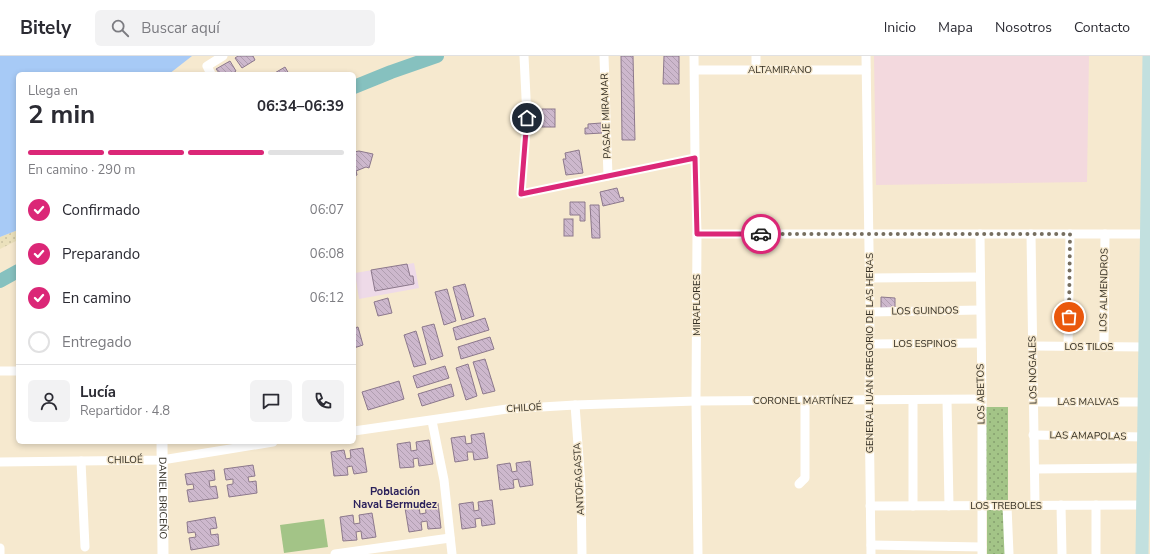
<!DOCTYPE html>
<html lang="es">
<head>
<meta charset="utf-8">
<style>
  :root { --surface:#fff; --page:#f2f2f3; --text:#2b2b33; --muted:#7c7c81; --line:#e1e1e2; --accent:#db2777 }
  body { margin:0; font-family:"Nunito Sans",sans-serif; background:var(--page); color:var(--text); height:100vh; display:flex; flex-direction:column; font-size:15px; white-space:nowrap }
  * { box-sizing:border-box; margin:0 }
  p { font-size:13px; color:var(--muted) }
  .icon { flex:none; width:22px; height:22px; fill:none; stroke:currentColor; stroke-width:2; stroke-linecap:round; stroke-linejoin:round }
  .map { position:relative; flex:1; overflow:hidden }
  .details { position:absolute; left:16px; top:16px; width:340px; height:372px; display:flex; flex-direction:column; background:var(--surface); border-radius:6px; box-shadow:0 2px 6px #0003 }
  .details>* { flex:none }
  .pin { position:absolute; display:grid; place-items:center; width:34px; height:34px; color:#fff; margin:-17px; border:2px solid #fff; border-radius:50%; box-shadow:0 1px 4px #0007 }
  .courier { position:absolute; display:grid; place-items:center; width:40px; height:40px; margin:-20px; border:3px solid #db2777; border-radius:50%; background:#fff; color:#222; box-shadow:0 1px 5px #0007 }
  .summary em { font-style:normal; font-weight:700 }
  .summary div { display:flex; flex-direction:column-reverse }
  .summary { display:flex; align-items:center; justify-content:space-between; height:68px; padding:0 12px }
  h1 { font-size:26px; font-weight:700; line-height:30px }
  .bar { display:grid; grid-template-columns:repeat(4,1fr); gap:6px 4px; align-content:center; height:48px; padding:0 12px }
  .bar i { height:5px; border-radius:3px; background:var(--line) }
  .bar .active { background:var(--accent) }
  .bar p { grid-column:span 4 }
  .line { display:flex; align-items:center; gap:10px; padding:0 12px; border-top:1px solid var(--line) }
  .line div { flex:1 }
  .round { display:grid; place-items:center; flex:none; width:42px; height:42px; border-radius:6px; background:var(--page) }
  ol { padding:0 12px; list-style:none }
  li { display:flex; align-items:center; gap:12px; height:44px }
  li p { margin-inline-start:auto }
  li .icon { padding:4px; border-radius:50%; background:var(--accent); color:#fff; stroke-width:4 }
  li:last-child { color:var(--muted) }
  li i { width:22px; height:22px; border:2px solid var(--line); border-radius:50% }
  header { display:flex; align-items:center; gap:24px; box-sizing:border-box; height:56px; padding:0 20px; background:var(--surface); border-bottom:1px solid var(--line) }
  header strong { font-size:19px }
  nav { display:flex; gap:22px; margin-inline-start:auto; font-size:14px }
  .search { width:280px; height:36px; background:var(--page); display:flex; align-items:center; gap:10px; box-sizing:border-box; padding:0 14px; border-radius:6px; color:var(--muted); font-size:15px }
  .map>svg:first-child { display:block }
  .education { fill:#eedae8 }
  .medical { fill:#f3d9de }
  .grass { fill:url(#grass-dots) }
  .sand { fill:url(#sand-dots) }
  .garden { fill:#a3c487 }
  .water { fill:#a7caf6 }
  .building { fill:url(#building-back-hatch); stroke:#8c788c }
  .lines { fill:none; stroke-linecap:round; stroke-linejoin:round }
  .minor { stroke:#fff; stroke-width:9 }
  .tertiary { stroke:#fff; stroke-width:11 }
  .secondary { stroke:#c2e0df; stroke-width:13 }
  .primary { stroke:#86c1bf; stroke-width:14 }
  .done { stroke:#766e5f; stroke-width:4; stroke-dasharray:0 7.2 }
  .route { stroke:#db2777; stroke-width:5 }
  .labels { text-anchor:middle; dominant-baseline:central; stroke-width:3; stroke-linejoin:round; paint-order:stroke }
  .street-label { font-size:10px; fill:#312c22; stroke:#f6e9cf }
  .neighbourhood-label { font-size:11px; font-weight:bold; fill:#2a205b; stroke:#f6e9cf }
</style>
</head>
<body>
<header>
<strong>Bitely</strong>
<div class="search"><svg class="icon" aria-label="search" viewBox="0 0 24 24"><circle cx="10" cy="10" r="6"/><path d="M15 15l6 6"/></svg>Buscar aquí</div>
<nav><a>Inicio</a><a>Mapa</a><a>Nosotros</a><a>Contacto</a></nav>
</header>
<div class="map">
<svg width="1150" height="498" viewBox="0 0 1150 498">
  <defs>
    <pattern id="grass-dots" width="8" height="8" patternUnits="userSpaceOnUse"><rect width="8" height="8" fill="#a3c487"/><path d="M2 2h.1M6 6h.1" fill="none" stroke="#859f6e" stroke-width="1.8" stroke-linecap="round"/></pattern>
    <pattern id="sand-dots" width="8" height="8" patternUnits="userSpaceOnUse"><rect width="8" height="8" fill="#ebe1bc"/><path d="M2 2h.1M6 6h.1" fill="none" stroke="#cac1a1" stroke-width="1.8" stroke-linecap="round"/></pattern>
    <pattern id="building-back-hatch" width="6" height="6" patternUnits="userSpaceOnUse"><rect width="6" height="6" fill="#cdb8cd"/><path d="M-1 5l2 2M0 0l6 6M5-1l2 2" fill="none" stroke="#b09eb0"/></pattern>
  </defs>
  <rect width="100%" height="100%" fill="#f6e9cf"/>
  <polygon class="education" points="414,207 419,232 359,243 355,217"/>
  <polygon class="medical" points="874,0 1089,0 1087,126 876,129"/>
  <g class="grass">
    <rect x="986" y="351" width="22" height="93"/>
    <rect x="987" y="454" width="19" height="44"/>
  </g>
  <polygon class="sand" points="18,174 18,184 0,193 0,181"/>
  <polygon class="garden" points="324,463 328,491 284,497 280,469"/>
  <polygon class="water" points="0,0 192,0 169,18 18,18 18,174 0,181"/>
  <g class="building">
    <polygon points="238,0 253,0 255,4 242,12 235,2"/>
    <polygon points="621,0 633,0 635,84 622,84"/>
    <polygon points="664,0 679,0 679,28 663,28"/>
    <polygon points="230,5 236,15 232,18 220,18 216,13"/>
    <polygon points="285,11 289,18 273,18"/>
    <rect x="542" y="53" width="13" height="18"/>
    <polygon points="601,67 602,77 585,78 585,72 588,72 588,68"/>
    <polygon points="579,94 583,117 566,119 563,103 566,103 565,97"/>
    <polygon points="359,95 373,98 369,112 366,111 356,115 357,119 354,120 354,96"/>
    <polygon points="617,132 620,142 623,141 624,145 603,150 600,136"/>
    <polygon points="570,146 585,146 585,165 580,165 580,159 570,159"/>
    <polygon points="590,149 599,149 600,182 592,182"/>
    <rect x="564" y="163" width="9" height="17"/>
    <polygon points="407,208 410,220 413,220 414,228 375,235 371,214"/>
    <polygon points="465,228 474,260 462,264 453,231"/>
    <polygon points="447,233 456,265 444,269 435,236"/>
    <polygon points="881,241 895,242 895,252 881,252"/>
    <polygon points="388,242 392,257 378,260 374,246"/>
    <polygon points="485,262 489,274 456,284 453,272"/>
    <polygon points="434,268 443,300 431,304 422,271"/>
    <polygon points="358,271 363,289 354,292 354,272"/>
    <polygon points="416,275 426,308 414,311 404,279"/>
    <polygon points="490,281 494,293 461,303 458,291"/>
    <polygon points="485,303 495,335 483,338 473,306"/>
    <polygon points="468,308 477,340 466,344 456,312"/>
    <polygon points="445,310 449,322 417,332 413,320"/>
    <polygon points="399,325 404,343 368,354 362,336"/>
    <polygon points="451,328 454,340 422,350 418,338"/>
    <polygon points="484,377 488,402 474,404 473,396 467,396 468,404 455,406 451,382 465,380 466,388 472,387 471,379"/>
    <polygon points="429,384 433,408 419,410 418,402 413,403 414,411 400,412 397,388 410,386 411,395 417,394 416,386"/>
    <polygon points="363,392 367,416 354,418 352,410 347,411 348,419 334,420 331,396 344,394 346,403 351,402 350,394"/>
    <polygon points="530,405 533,429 520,431 518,423 513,424 514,432 500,434 497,409 510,407 512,416 517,415 516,407"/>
    <polygon points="253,409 255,420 248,421 249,426 256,425 257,437 229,441 227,429 233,428 233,423 226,424 224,413"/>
    <polygon points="214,414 215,424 209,425 210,431 216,430 218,442 189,446 187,434 194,433 193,428 187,429 185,418"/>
    <polygon points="492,444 495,468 482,470 481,462 475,463 476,471 462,473 459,448 473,446 474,455 479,454 478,446"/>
    <polygon points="438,447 441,472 428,473 427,465 421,466 422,474 409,476 405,452 419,450 420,458 426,457 425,449"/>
    <polygon points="372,457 376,481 362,483 361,475 356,476 357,484 343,485 340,461 353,459 354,468 360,467 359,459"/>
    <polygon points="215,461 217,472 210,473 211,479 218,478 219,489 191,494 189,482 196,481 195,476 188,477 187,466"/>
  </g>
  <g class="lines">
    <g class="minor">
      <polyline points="524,0 527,62 521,138 695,102"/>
      <polyline points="604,0 608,120"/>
      <polyline points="694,0 695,102 697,178 696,345 698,498"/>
      <polyline points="756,0 756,14"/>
      <polyline points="866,0 870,256 869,344 871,498"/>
      <polyline points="695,14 866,14"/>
      <polyline points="211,18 207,10 223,0"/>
      <polyline points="697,178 1150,178"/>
      <polyline points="980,178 982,343 982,498"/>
      <polyline points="1031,178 1035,449"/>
      <polyline points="870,222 980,221"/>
      <polyline points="870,256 980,254"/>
      <polyline points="870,288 981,287"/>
      <polyline points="1033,290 1145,291"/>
      <polyline points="1068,291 1070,178"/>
      <polyline points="1104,291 1105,178"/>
      <polyline points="0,315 18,315"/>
      <polyline points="947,344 949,450"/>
      <polyline points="1033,346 1143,346"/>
      <polyline points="575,349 581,429 582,498"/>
      <polyline points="432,365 444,424 452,498"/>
      <polyline points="354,375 507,353 575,349 696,345 982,343"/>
      <polyline points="1033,379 1144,381"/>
      <polyline points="81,405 85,491"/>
      <polyline points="0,406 162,404 273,386"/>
      <polyline points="1035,413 1144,412"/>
      <polyline points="799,428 805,422 805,344"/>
      <polyline points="1061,449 1062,498"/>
      <polyline points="1096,449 1096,498"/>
      <polyline points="870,450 1142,449"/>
      <polyline points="913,450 913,344"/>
      <polyline points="1007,450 1009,498"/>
      <polyline points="871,489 982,491"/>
      <polyline points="0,492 0,498"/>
      <polyline points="335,498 450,482"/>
    </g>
    <path class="tertiary" id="s1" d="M162 386 163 498"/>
    <polyline class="secondary" points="1142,498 1149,0"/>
    <g class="primary">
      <polyline points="354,31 391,16 437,0"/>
      <polyline points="0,225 18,215"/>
    </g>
  </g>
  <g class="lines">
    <polyline class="done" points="761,178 1070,178 1069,261"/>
    <polyline class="route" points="527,62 521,138 695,102 697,178 761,178"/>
  </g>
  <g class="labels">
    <g class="street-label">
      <text x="780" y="14">ALTAMIRANO</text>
      <text transform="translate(606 60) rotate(-92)">PASAJE MIRAMAR</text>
      <text transform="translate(1104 234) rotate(-89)">LOS ALMENDROS</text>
      <text transform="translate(697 249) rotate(-90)">MIRAFLORES</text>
      <text transform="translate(925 255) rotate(-1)">LOS GUINDOS</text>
      <text x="925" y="288">LOS ESPINOS</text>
      <text x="1089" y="291">LOS TILOS</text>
      <text transform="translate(870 297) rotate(-90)">GENERAL JUAN GREGORIO DE LAS HERAS</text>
      <text transform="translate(1033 314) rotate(-91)">LOS NOGALES</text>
      <text transform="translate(981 338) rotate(-91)">LOS ABETOS</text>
      <text x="803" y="345">CORONEL MARTÍNEZ</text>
      <text x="1088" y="346">LAS MALVAS</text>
      <text transform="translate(524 352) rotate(-4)">CHILOÉ</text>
      <text transform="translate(1088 380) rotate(1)">LAS AMAPOLAS</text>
      <text transform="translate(125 404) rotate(-1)">CHILOÉ</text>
      <text transform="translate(579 423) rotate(-93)">ANTOFAGASTA</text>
      <text stroke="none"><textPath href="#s1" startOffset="56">DANIEL BRICEÑO</textPath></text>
      <text x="1006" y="450">LOS TREBOLES</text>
    </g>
    <g class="neighbourhood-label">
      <text x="395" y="435">Población<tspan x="395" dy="13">Naval Bermudez</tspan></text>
    </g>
  </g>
</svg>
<div class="pin" style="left:1069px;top:261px;background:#ea580c"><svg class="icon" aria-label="bag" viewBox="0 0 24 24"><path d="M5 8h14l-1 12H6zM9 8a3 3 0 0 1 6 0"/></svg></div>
<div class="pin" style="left:527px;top:62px;background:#1f2937"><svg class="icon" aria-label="home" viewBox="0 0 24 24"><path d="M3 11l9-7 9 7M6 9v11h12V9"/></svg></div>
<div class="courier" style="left:761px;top:178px"><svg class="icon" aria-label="car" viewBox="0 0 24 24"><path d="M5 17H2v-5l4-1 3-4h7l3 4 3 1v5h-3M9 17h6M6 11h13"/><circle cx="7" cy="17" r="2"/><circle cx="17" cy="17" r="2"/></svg></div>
<section class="details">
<div class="summary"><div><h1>2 min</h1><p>Llega en</p></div><em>06:34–06:39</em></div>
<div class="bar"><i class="active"></i><i class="active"></i><i class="active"></i><i></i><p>En camino · 290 m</p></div>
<ol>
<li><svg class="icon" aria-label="check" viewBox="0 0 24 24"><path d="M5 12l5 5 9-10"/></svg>Confirmado<p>06:07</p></li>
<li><svg class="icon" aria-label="check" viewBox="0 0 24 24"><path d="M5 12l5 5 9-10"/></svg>Preparando<p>06:08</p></li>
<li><svg class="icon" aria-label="check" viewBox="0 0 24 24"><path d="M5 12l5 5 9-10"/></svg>En camino<p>06:12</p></li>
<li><i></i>Entregado</li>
</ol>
<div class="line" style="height:72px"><a class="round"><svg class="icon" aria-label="person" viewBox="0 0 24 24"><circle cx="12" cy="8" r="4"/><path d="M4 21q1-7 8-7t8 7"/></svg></a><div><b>Lucía</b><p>Repartidor · 4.8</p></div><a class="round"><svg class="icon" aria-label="chat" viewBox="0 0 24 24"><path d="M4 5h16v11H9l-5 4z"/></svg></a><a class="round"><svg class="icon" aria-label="phone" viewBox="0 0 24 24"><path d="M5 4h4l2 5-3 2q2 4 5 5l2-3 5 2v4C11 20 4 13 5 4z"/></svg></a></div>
</section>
</div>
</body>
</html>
